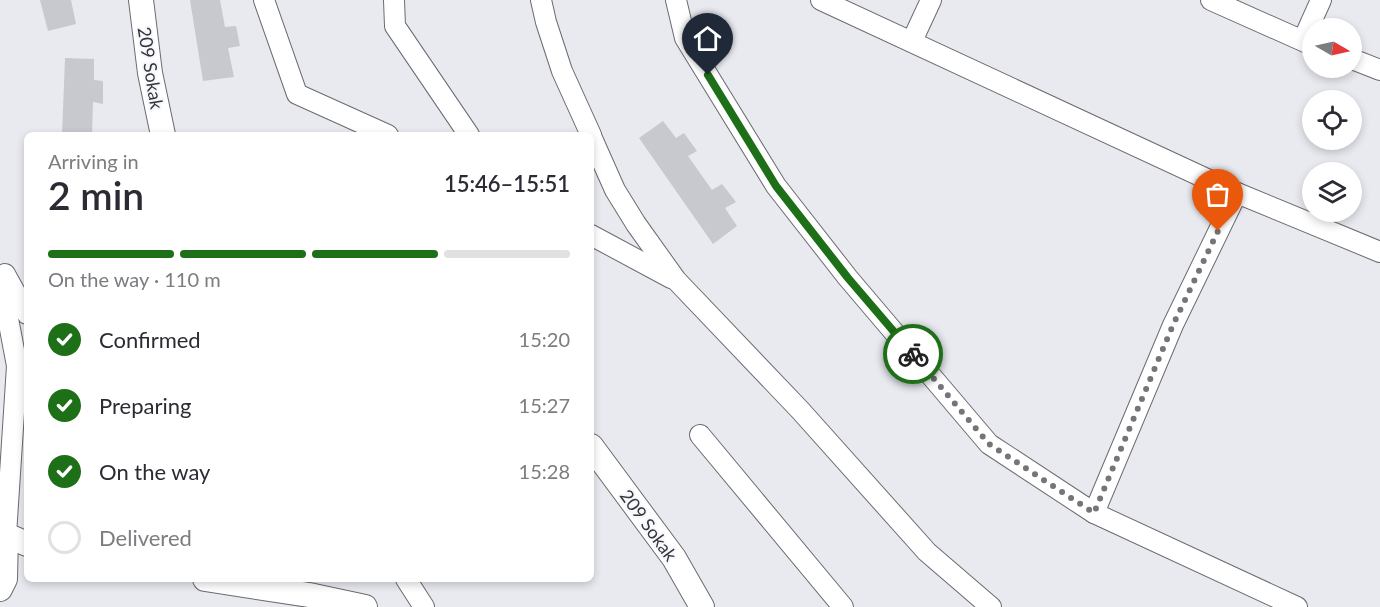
<!DOCTYPE html>
<html lang="en">
<head>
<meta charset="utf-8">
<style>
  :root { --surface:#fff; --page:#f7f7f7; --text:#2b2b33; --muted:#7c7c81; --line:#e1e1e2; --accent:#1d7018 }
  body { margin:0; font-family:Lato,sans-serif; background:var(--page); color:var(--text); height:100vh; display:flex; flex-direction:column; font-size:22px; white-space:nowrap }
  * { box-sizing:border-box; margin:0 }
  p { font-size:20px; color:var(--muted) }
  .icon { flex:none; width:33px; height:33px; fill:none; stroke:currentColor; stroke-width:2; stroke-linecap:round; stroke-linejoin:round }
  .map { position:relative; flex:1; overflow:hidden }
  .side { position:absolute; left:24px; top:132px; width:570px; height:450px; display:flex; flex-direction:column; background:var(--surface); border-radius:9px; box-shadow:0 3px 9px #0003 }
  .side>* { flex:none }
  .needle { width:39px; rotate:99deg }
  .tools { position:absolute; left:1302px; top:18px; display:grid; gap:12px }
  .tools a { display:grid; place-items:center; width:60px; height:60px; border-radius:50%; background:var(--surface); box-shadow:0 3px 9px #0003; font-size:30px }
  .pin { position:absolute; display:grid; place-items:center; width:51px; height:51px; color:#fff; margin:-62px -26px; border-radius:50% 50% 50% 0; rotate:-45deg; box-shadow:0 0 6px #0007 }
  .pin .icon { rotate:45deg }
  .courier { position:absolute; display:grid; place-items:center; width:60px; height:60px; margin:-30px; border:4px solid #1d7018; border-radius:50%; background:#fff; color:#222; box-shadow:0 2px 8px #0007 }
  .overview em { font-style:normal; font-weight:600 }
  .overview div { display:flex; flex-direction:column-reverse }
  .overview { display:flex; align-items:center; justify-content:space-between; height:102px; padding:0 24px }
  h1 { font-size:39px; font-weight:600; line-height:45px }
  .bar { display:grid; grid-template-columns:repeat(4,1fr); gap:9px 6px; align-content:center; height:72px; padding:0 24px }
  .bar i { height:8px; border-radius:4px; background:var(--line) }
  .bar .on { background:var(--accent) }
  .bar p { grid-column:span 4 }
  ol { padding:0 24px; list-style:none }
  li { display:flex; align-items:center; gap:18px; height:66px }
  li p { margin-inline-start:auto }
  li .icon { padding:6px; border-radius:50%; background:var(--accent); color:#fff; stroke-width:4 }
  li:last-child { color:var(--muted) }
  li i { width:33px; height:33px; border:3px solid var(--line); border-radius:50% }
  .map>svg:first-child { display:block }
  .building { fill:#c8c9cf }
  .lines { fill:none; stroke-linecap:round; stroke-linejoin:round }
  .minor-casing { stroke:#6a6b6f; stroke-width:22 }
  .tertiary-casing { stroke:#6a6b6f; stroke-width:26 }
  .minor { stroke:#fff; stroke-width:20 }
  .tertiary { stroke:#fff; stroke-width:24 }
  .done { stroke:#757579; stroke-width:6; stroke-dasharray:0 10.8 }
  .route { stroke:#1d7018; stroke-width:8 }
  .labels { text-anchor:middle; dominant-baseline:central; stroke-width:4.5; stroke-linejoin:round; paint-order:stroke }
  .street-label { font-size:18px; fill:#363639; stroke:#f7f8fd }
</style>
</head>
<body>
<div class="map">
<svg width="1380" height="607" viewBox="0 0 1380 607">
  <rect width="100%" height="100%" fill="#e9eaf0"/>
  <g class="building">
    <polygon points="40,0 71,0 76,24 48,31"/>
    <polygon points="190,0 220,0 225,27 236,26 240,46 228,48 234,77 203,81"/>
    <polygon points="65,58 94,59 94,80 103,81 103,104 93,102 92,135 62,135"/>
    <polygon points="663,121 676,138 684,133 697,151 688,156 712,190 722,184 736,202 725,208 737,226 713,244 639,138"/>
  </g>
  <g class="lines">
    <defs>
      <g id="minor">
        <polyline points="264,0 297,94 388,135"/>
        <polyline points="394,0 395,26 469,135"/>
        <polyline points="541,0 546,22 562,71 591,135"/>
        <polyline points="676,0 685,38 776,186 848,278 989,444 1094,513 1297,607"/>
        <polyline points="821,0 1237,193 1380,252"/>
        <polyline points="1211,0 1312,45"/>
        <polyline points="1303,40 1321,0"/>
        <polyline points="912,41 931,0"/>
        <polyline points="1352,59 1380,70"/>
        <polyline points="591,136 615,190 636,224 676,280 800,410 927,552 991,607"/>
        <polyline points="591,235 671,278"/>
        <polyline points="5,274 27,314"/>
        <polyline points="0,276 17,366 6,535"/>
        <polyline points="700,435 843,607"/>
        <polyline points="1094,513 1173,325 1237,193"/>
        <polyline points="406,579 424,607"/>
      </g>
      <g id="tertiary">
        <polyline points="141,0 150,73 163,135"/>
        <polyline points="591,446 674,558 702,607"/>
        <polyline points="0,530 6,535 27,544"/>
        <polyline points="205,579 309,595 365,607"/>
        <polyline points="0,589 5,579 6,535"/>
      </g>
    </defs>
    <use href="#minor" class="minor-casing"/>
    <use href="#tertiary" class="tertiary-casing"/>
    <use href="#minor" class="minor"/>
    <use href="#tertiary" class="tertiary"/>
  </g>
  <g class="lines">
    <polyline class="done" points="913,354 989,444 1094,513 1173,325 1218,231"/>
    <polyline class="route" points="708,75 776,186 848,278 913,354"/>
  </g>
  <g class="labels">
    <g class="street-label">
      <text transform="translate(151 68) rotate(81)">209 Sokak</text>
      <text transform="translate(649 525) rotate(54)">209 Sokak</text>
    </g>
  </g>
</svg>
<div class="tools">
<a><svg class="needle" viewBox="-14 -14 28 28"><path d="M0-13l5 13h-10z" fill="#e53935"/><path d="M0 13l5-13h-10z" fill="#7c7c81"/></svg></a>
<a><svg class="icon" aria-label="locate" viewBox="0 0 24 24"><circle cx="12" cy="12" r="6"/><path d="M12 2v4M12 18v4M2 12h4M18 12h4"/></svg></a>
<a><svg class="icon" aria-label="layers" viewBox="0 0 24 24"><path d="M12 4l9 5-9 5-9-5zM3 14l9 5 9-5"/></svg></a>
</div>
<div class="pin" style="left:1218px;top:231px;background:#ea580c"><svg class="icon" aria-label="bag" viewBox="0 0 24 24"><path d="M5 8h14l-1 12H6zM9 8a3 3 0 0 1 6 0"/></svg></div>
<div class="pin" style="left:708px;top:75px;background:#1f2937"><svg class="icon" aria-label="home" viewBox="0 0 24 24"><path d="M3 11l9-7 9 7M6 9v11h12V9"/></svg></div>
<div class="courier" style="left:913px;top:354px"><svg class="icon" aria-label="bike" viewBox="0 0 24 24"><circle cx="6" cy="16" r="4"/><circle cx="18" cy="16" r="4"/><path d="M6 16l4-8h5l3 8M10 8l3 8H6M13 5h3"/></svg></div>
<section class="side">
<div class="overview"><div><h1>2 min</h1><p>Arriving in</p></div><em>15:46–15:51</em></div>
<div class="bar"><i class="on"></i><i class="on"></i><i class="on"></i><i></i><p>On the way · 110 m</p></div>
<ol>
<li><svg class="icon" aria-label="check" viewBox="0 0 24 24"><path d="M5 12l5 5 9-10"/></svg>Confirmed<p>15:20</p></li>
<li><svg class="icon" aria-label="check" viewBox="0 0 24 24"><path d="M5 12l5 5 9-10"/></svg>Preparing<p>15:27</p></li>
<li><svg class="icon" aria-label="check" viewBox="0 0 24 24"><path d="M5 12l5 5 9-10"/></svg>On the way<p>15:28</p></li>
<li><i></i>Delivered</li>
</ol>
</section>
</div>
</body>
</html>
